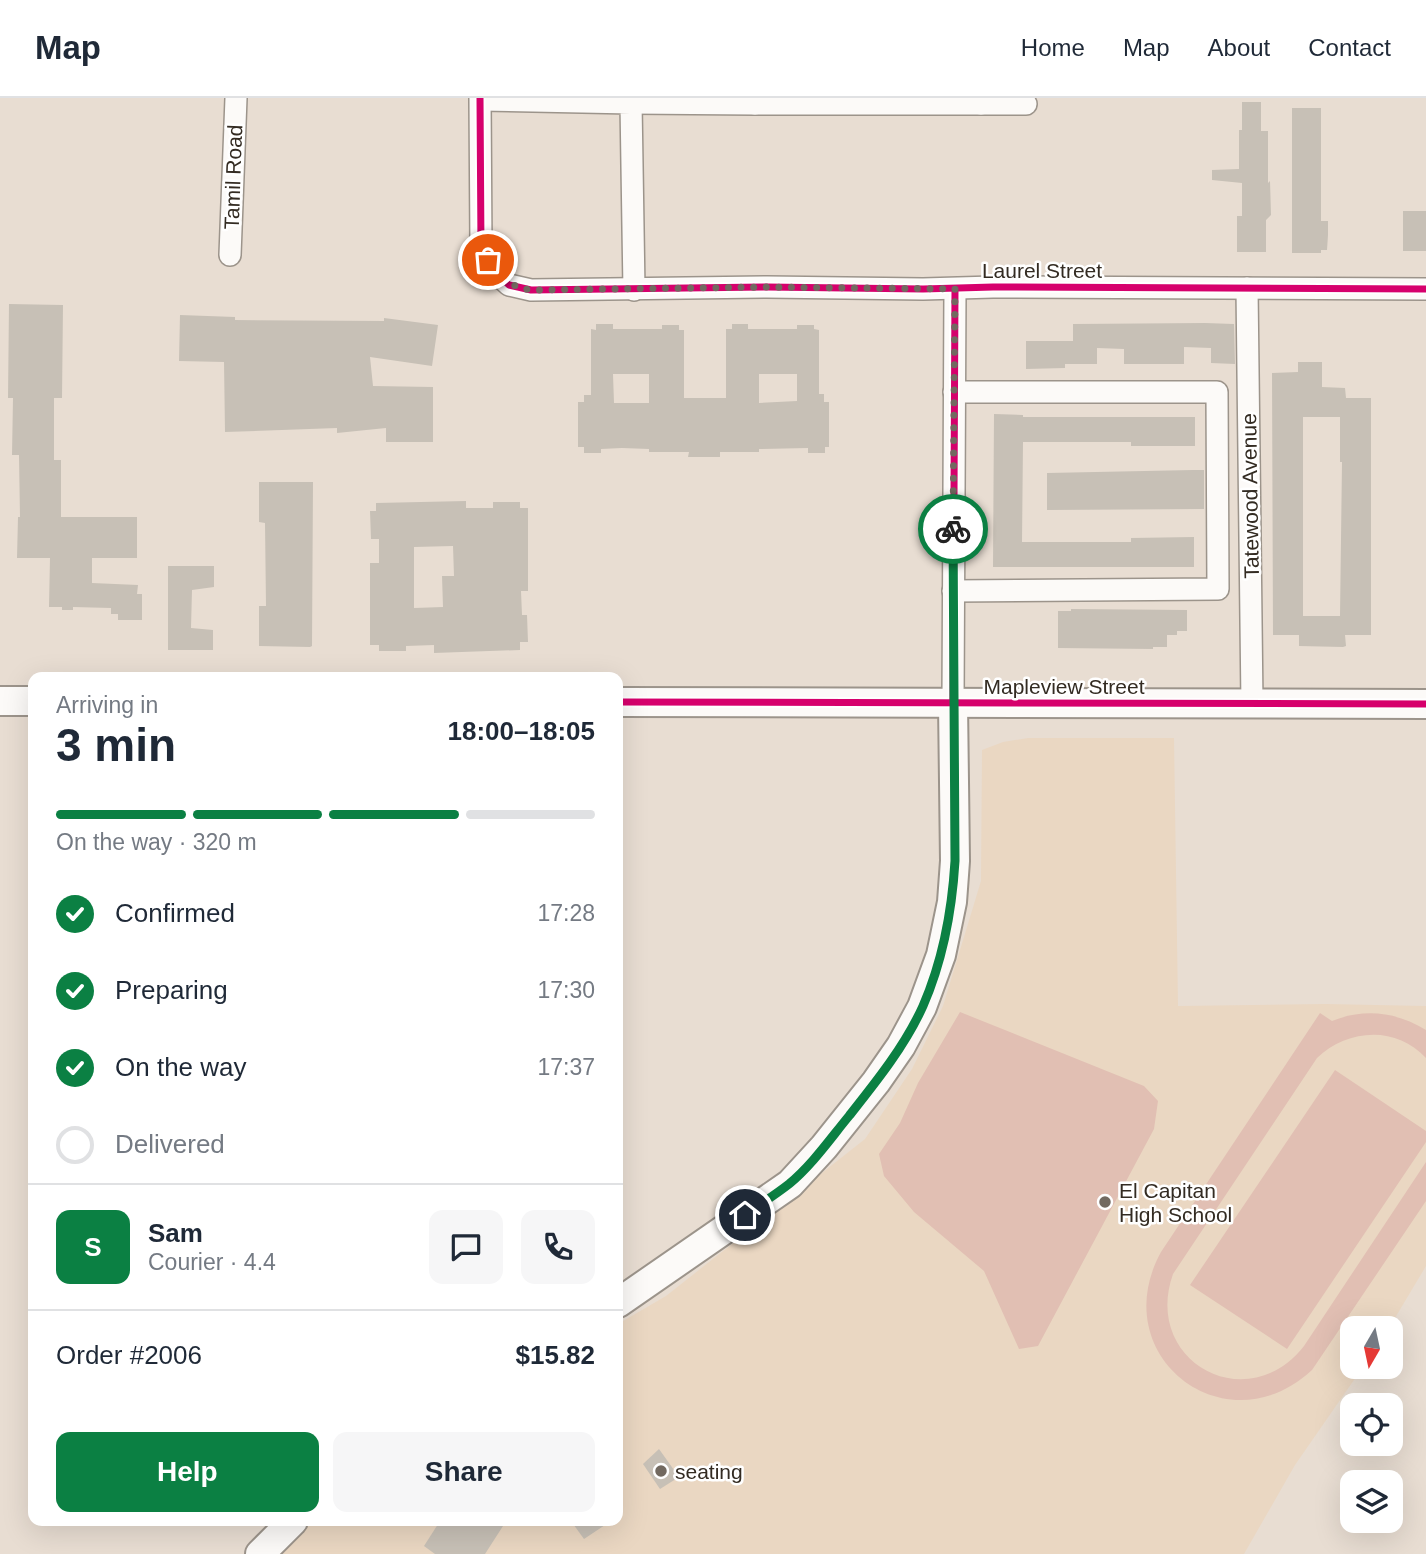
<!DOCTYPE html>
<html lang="en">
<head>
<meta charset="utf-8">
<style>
  :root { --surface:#fff; --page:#f6f6f7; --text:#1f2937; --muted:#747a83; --line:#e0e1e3; --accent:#0b8043 }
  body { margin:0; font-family:Helvetica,sans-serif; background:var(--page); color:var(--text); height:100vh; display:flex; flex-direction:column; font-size:26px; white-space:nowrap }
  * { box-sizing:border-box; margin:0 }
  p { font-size:23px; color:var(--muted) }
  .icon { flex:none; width:38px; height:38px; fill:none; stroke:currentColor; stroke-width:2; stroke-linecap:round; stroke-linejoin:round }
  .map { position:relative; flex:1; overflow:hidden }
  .panel { position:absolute; left:28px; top:574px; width:595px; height:854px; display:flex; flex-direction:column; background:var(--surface); border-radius:14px; box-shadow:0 7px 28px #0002 }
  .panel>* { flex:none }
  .needle { width:46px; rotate:189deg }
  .controls { position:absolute; left:1340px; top:1218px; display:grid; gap:14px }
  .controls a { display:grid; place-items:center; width:63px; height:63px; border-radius:14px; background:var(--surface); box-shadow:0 7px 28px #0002; font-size:35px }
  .pin { position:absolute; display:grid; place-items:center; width:60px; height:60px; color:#fff; margin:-30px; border:4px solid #fff; border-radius:50%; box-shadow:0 2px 7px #0007 }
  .courier { position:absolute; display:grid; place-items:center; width:70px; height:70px; margin:-35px; border:5px solid #0b8043; border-radius:50%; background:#fff; color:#222; box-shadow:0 2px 9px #0007 }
  .overview em { font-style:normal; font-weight:700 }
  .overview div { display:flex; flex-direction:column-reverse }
  .overview { display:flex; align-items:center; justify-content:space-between; height:119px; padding:0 28px }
  h1 { font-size:46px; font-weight:700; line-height:52px }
  .bar { display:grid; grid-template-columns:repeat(4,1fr); gap:10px 7px; align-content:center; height:84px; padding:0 28px }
  .bar i { height:9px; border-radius:5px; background:var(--line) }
  .bar .selected { background:var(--accent) }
  .bar p { grid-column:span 4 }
  .line { display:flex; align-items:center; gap:18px; padding:0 28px; border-top:2px solid var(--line) }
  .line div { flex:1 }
  .round { display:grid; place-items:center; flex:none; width:74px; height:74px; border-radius:14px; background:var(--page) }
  ol { padding:0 28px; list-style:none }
  li { display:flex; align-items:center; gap:21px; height:77px }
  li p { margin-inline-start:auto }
  li .icon { padding:7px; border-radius:50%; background:var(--accent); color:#fff; stroke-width:4 }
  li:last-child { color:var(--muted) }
  li i { width:38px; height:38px; border:4px solid var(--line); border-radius:50% }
  .primary-button { display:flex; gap:14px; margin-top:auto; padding:14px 28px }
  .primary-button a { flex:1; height:80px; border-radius:14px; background:var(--accent); color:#fff; font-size:28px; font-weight:700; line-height:80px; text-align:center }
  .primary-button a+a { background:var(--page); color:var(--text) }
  header { display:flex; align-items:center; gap:42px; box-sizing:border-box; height:98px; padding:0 35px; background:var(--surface); border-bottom:2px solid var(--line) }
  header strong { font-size:33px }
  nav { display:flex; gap:38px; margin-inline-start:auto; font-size:24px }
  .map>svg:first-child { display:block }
  .built { fill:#ead7c2 }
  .green { fill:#e1bfb3 }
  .building { fill:#c7c0b6; fill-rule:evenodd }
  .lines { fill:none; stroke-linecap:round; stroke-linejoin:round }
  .minor-casing { stroke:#9c948b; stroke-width:24 }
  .major-casing { stroke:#9c948b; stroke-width:32 }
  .minor { stroke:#fcfaf8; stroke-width:21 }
  .major { stroke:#fcfaf8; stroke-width:28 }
  .cycleway-casing { stroke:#fff; stroke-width:11 }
  .cycleway { stroke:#d6006c; stroke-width:7 }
  .done { stroke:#726960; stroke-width:7; stroke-dasharray:0 12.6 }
  .route { stroke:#0b8043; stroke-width:9 }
  .poi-dot { fill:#726960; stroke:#fff; stroke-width:2.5 }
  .labels { text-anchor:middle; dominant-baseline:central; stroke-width:5; stroke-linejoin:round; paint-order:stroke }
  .street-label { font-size:21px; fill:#332b22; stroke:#fff }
  .poi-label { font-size:21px; fill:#332b22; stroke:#fff; text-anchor:start }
</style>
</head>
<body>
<header>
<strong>Map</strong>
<nav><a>Home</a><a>Map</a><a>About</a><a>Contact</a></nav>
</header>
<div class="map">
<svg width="1426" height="1456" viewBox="0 0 1426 1456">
  <rect width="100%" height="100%" fill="#e8ddd2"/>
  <polygon class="built" points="1028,640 1174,640 1178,908 1325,906 1426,908 1426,1168 1389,1230 1353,1230 1353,1269 1363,1269 1295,1367 1244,1456 280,1456 297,1434 312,1423 618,1423 618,1226 666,1198 865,1041 912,971 943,908 981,783 982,652 1003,644"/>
  <g class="green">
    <polygon points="960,914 1144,988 1158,1003 1154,1031 1038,1248 1019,1251 984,1173 914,1114 884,1078 879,1056 900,1025 918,985"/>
    <path d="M1320 915 1332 923C1364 910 1397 914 1426 932V960C1396 927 1347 931 1317 960L1173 1176C1142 1263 1247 1321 1304 1248L1426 1064V1103L1312 1272C1226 1352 1104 1258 1161 1154Z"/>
    <polygon points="1335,972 1426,1033 1426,1044 1287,1251 1190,1187"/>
  </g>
  <g class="building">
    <polygon points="1242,4 1261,4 1261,33 1268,33 1268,85 1270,83 1271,117 1266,122 1266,154 1237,154 1237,118 1242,118 1242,85 1212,82 1212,72 1239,71 1239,32 1242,32"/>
    <polygon points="1292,10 1321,10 1321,123 1328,123 1328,137 1327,152 1321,152 1321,155 1292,155"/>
    <rect x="1403" y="113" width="23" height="40"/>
    <polygon points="9,206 63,207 62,300 54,300 54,362 61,362 61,419 137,419 137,460 92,460 92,485 138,487 137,496 142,496 142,522 118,522 118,516 111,516 111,510 73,509 73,512 62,512 62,509 49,509 50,460 17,460 18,419 20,419 19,357 12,357 13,300 8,300"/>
    <polygon points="180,217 235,219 235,222 384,223 384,220 438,227 432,268 370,259 373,288 433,289 433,344 386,344 386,330 337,335 337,330 225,334 224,264 179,263"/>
    <polygon points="1205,225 1234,226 1235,266 1211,265 1211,250 1184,249 1184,266 1124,266 1124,251 1097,250 1097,266 1065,266 1065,270 1026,271 1026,243 1073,243 1073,226"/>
    <path d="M596 226H613V231H662V227H679V232H684V300H726V231H732V226H748V231H797V227H814V231L819 232V296H824V304H829V349H825V355H808V350L759 351V354H720V359H688L689 354H649V351L622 350 601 351V355H584V349H578V304H584V297H591V231L596 232ZM613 276H649V305H614ZM759 276H797V303L759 305Z"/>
    <path d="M1298 264H1322V289L1345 290 1346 300H1371V537H1345L1346 548 1343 549 1299 548V537H1273L1272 275 1298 274ZM1303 319H1340V364H1342L1340 518H1303Z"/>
    <polygon points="994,316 1023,317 1023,319 1195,319 1195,348 1131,348 1131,344 1023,344 1022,444 1131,444 1131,440 1194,439 1194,469 993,469"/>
    <polygon points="1193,372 1204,372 1204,411 1047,412 1047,375"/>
    <polygon points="259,384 313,384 312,548 310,549 259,548 259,508 266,508 265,425 259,424"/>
    <path d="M466 403V410H493V404H520V410H528V493H521L522 517H527L528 544H520V552L434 555V547L406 548V553H379V547H370V465H379V441H371L370 413H376V405ZM453 448 454 478H442L443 509 414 510V449Z"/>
    <polygon points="168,468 214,468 214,489 192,492 191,530 213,532 213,552 168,552"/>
    <polygon points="1071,511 1187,512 1187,533 1177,533 1177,537 1167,537 1167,549 1153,549 1153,551 1058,550 1058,513 1071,513"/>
    <polygon points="659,1351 679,1379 660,1391 643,1366"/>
    <polygon points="440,1423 498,1423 503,1428 485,1456 435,1456 424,1448"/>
    <polygon points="571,1423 611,1423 584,1441"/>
  </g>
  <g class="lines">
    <defs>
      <g id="minor">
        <polyline points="480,0 481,149 496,175 509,187 531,192 767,189 923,191 993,189 1426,191"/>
        <polyline points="981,0 981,6 1026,6"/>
        <polyline points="481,2 631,5 634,192"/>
        <polyline points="631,5 755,6 755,0"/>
        <polyline points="755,6 981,6"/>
        <polyline points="230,157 236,0"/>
        <polyline points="1247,190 1252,606"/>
        <polyline points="953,493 1218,491 1217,294 954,294"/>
        <polyline points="953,605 955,191"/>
      </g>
      <g id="major">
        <polyline points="0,603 33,603"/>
        <polyline points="618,604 1426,606"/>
        <polyline points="618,1205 790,1086 824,1049 876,984 901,948 922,909 941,857 952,804 955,763 953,605"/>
        <polyline points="260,1456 293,1423"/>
      </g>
    </defs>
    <use href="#minor" class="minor-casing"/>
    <use href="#major" class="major-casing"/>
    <use href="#minor" class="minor"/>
    <use href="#major" class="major"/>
    <defs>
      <g id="cycleway">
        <polyline points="480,0 481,149 496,175 509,187 531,192 767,189 923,191 993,189 1426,191"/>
        <polyline points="618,604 1426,606"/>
        <polyline points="953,605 955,191"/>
      </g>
    </defs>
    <use href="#cycleway" class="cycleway-casing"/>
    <use href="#cycleway" class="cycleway"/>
  </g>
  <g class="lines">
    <path class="done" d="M488 162C499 181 510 188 531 192L767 189 955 191 953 431"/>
    <path class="route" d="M745 1117C759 1107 775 1097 789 1086 812 1067 830 1041 849 1018 876 984 905 948 923 908 943 862 952 813 955 763L953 431"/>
  </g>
  <g class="poi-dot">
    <circle cx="1105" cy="1104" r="7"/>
    <circle cx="661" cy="1373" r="7"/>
  </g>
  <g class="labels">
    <g class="street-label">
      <text transform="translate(233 79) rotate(-88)">Tamil Road</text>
      <text x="1042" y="172">Laurel Street</text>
      <text transform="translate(1250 398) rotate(-91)">Tatewood Avenue</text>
      <text x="1064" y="588">Mapleview Street</text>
    </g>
    <g class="poi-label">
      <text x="1119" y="1092">El Capitan<tspan x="1119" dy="24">High School</tspan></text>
      <text x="675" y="1373">seating</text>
    </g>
  </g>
</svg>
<div class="controls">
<a><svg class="needle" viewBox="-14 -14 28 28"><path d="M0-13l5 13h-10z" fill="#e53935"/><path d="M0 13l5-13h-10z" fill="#747a83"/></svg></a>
<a><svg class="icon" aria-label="locate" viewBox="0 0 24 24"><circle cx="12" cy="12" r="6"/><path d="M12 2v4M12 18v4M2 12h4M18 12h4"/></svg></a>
<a><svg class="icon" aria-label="layers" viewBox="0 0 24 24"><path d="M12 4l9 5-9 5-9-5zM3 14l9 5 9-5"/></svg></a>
</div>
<div class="pin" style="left:488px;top:162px;background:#ea580c"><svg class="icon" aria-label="bag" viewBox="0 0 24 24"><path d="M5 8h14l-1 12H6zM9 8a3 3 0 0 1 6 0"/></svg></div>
<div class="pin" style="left:745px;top:1117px;background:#1f2937"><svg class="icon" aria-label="home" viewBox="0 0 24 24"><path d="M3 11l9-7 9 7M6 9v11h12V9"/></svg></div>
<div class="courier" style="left:953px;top:431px"><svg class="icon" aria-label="bike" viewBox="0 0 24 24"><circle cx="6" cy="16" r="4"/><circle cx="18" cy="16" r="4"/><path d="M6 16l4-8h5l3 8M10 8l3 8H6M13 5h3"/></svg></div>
<section class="panel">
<div class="overview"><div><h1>3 min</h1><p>Arriving in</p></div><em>18:00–18:05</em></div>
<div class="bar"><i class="selected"></i><i class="selected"></i><i class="selected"></i><i></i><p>On the way · 320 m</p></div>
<ol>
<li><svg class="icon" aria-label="check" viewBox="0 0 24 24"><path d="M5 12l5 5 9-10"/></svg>Confirmed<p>17:28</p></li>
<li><svg class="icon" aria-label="check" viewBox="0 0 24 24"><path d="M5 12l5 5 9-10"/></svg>Preparing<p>17:30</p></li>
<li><svg class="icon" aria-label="check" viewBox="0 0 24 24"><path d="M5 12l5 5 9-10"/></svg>On the way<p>17:37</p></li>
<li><i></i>Delivered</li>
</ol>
<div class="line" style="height:126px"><b class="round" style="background:var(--accent);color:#fff">S</b><div><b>Sam</b><p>Courier · 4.4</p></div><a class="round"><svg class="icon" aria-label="chat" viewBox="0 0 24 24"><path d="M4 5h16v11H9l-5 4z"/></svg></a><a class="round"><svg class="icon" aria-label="phone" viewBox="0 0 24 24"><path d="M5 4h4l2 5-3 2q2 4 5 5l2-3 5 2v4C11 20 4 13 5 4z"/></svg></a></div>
<div class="line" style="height:91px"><div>Order #2006</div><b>$15.82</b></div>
<div class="primary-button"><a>Help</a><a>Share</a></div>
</section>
</div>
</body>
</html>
